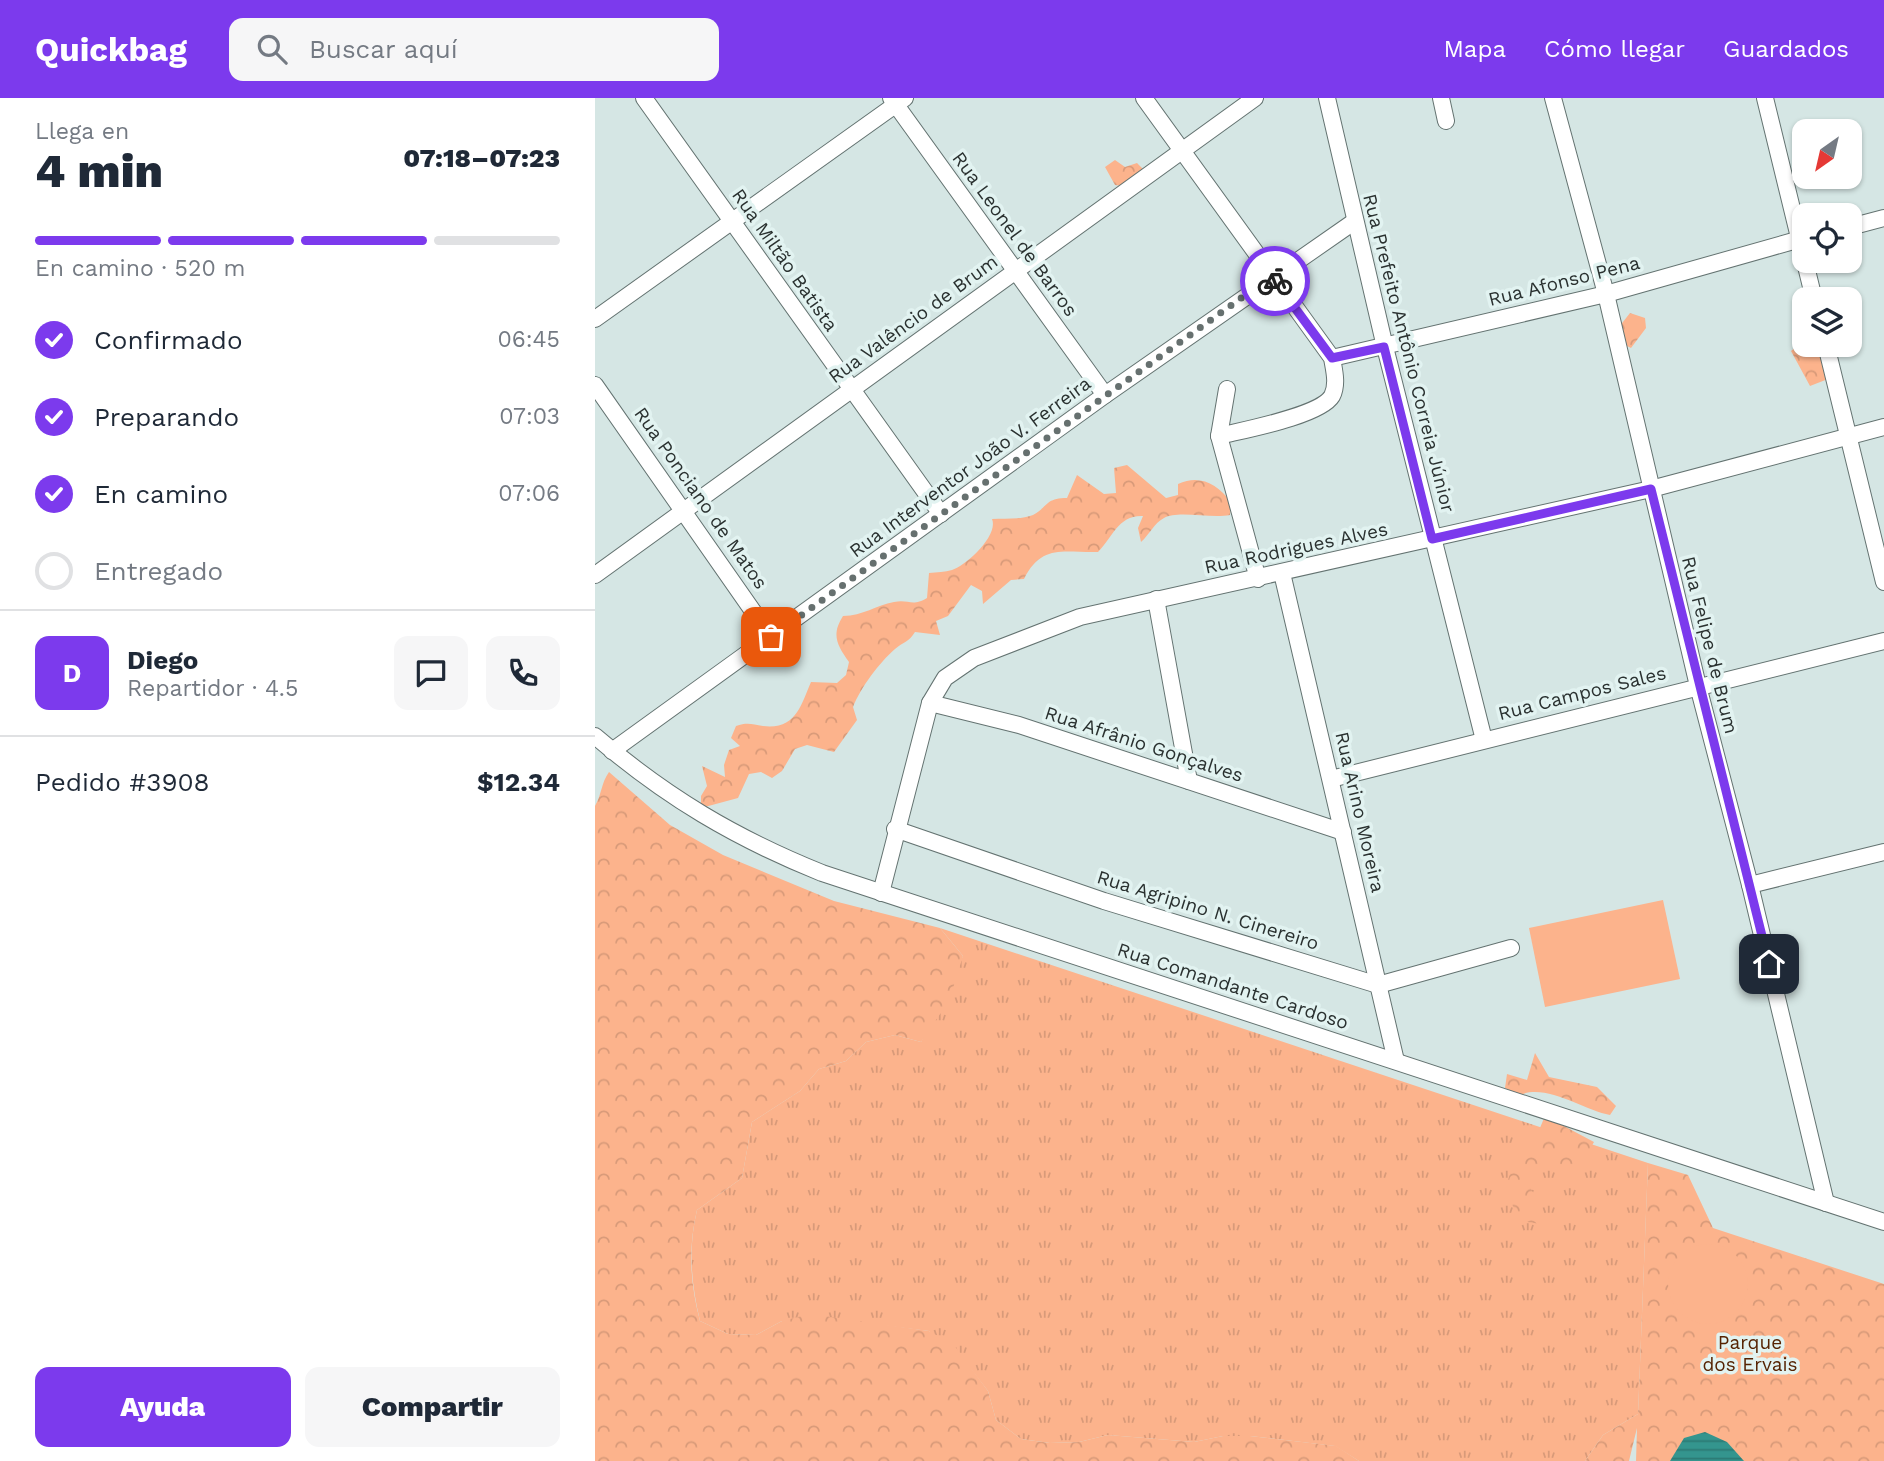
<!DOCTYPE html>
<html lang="es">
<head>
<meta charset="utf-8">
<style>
  :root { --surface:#fff; --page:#f6f6f7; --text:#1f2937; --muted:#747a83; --line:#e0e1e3; --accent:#7c3aed }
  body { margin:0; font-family:"Work Sans",sans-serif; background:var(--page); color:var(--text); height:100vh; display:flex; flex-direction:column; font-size:26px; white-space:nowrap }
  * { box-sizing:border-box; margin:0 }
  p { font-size:23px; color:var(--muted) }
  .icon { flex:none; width:38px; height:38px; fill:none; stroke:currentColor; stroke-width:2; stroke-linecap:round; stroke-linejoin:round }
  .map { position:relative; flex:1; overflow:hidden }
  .sheet { display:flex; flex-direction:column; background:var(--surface); width:595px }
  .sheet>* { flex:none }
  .needle { width:46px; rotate:214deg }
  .tools { position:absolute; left:1197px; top:21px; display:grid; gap:14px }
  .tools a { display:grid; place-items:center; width:70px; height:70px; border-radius:14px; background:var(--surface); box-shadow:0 2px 5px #0004; font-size:35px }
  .pin { position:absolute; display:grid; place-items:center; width:60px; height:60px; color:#fff; margin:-30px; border-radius:14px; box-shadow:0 4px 10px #0006 }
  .courier { position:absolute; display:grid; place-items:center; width:70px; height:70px; margin:-35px; border:5px solid #7c3aed; border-radius:50%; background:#fff; color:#222; box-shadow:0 2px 9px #0007 }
  .headline em { font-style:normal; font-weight:800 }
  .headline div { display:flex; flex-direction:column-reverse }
  .headline { display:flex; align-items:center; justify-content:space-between; height:119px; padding:0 35px }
  h1 { font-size:46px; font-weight:800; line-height:52px }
  .bar { display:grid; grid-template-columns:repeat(4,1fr); gap:10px 7px; align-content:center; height:84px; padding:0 35px }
  .bar i { height:9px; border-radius:5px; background:var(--line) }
  .bar .selected { background:var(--accent) }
  .bar p { grid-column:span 4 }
  .line { display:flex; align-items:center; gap:18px; padding:0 35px; border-top:2px solid var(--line) }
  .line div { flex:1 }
  .round { display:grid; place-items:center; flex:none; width:74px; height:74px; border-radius:14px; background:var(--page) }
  ol { padding:0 35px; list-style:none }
  li { display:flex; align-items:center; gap:21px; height:77px }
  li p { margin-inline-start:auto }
  li .icon { padding:7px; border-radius:50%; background:var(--accent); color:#fff; stroke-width:4 }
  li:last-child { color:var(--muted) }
  li i { width:38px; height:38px; border:4px solid var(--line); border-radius:50% }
  .action { display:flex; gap:14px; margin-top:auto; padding:14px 35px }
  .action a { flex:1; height:80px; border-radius:14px; background:var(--accent); color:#fff; font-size:28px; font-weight:800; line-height:80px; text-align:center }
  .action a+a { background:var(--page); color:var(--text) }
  header { display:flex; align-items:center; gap:42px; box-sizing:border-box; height:98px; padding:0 35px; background:var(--accent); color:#fff }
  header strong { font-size:33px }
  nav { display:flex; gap:38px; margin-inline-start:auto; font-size:24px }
  .search { width:490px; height:63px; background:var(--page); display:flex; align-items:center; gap:18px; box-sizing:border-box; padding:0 24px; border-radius:14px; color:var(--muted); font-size:26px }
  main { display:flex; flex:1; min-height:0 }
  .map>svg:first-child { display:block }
  .grass { fill:url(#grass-tufts) }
  .forest { fill:url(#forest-crowns) }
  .pitch { fill:#fcb38c }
  .water { fill:url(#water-rules) }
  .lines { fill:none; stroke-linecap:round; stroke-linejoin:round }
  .minor-casing { stroke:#647371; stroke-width:18 }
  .minor { stroke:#fff; stroke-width:16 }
  .done { stroke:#66706f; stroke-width:7; stroke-dasharray:0 12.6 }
  .route { stroke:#7c3aed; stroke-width:9 }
  .labels { text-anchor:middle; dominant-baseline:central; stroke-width:7; stroke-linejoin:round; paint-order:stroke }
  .street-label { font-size:19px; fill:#2a3130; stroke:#e2f3f1 }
  .park-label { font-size:19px; fill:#552302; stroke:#e2f3f1 }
</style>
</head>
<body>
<header>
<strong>Quickbag</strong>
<div class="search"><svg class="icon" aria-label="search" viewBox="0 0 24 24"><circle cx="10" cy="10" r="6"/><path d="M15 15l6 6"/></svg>Buscar aquí</div>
<nav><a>Mapa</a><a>Cómo llegar</a><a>Guardados</a></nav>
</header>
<main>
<section class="sheet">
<div class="headline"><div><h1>4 min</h1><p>Llega en</p></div><em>07:18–07:23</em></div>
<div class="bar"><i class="selected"></i><i class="selected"></i><i class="selected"></i><i></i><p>En camino · 520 m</p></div>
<ol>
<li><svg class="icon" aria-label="check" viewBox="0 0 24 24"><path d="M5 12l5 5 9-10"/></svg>Confirmado<p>06:45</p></li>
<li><svg class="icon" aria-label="check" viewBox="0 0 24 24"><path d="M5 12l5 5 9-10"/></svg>Preparando<p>07:03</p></li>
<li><svg class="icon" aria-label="check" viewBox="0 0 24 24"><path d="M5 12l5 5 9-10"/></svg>En camino<p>07:06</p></li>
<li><i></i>Entregado</li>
</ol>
<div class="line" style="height:126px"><b class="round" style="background:var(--accent);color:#fff">D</b><div><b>Diego</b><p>Repartidor · 4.5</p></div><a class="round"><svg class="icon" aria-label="chat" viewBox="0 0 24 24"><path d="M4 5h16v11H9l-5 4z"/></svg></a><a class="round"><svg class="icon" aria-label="phone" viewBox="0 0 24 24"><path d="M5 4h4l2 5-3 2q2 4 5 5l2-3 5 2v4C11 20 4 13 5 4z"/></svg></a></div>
<div class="line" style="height:91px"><div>Pedido #3908</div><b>$12.34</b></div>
<div class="action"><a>Ayuda</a><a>Compartir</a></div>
</section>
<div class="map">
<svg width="1289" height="1363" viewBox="0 0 1289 1363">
  <defs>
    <pattern id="grass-tufts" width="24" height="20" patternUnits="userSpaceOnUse" patternTransform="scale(1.75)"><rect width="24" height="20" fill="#fcb38c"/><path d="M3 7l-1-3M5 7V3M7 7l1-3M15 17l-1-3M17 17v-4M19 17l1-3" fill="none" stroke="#d89a79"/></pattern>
    <pattern id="forest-crowns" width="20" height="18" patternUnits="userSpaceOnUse" patternTransform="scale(1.75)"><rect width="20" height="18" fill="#fcb38c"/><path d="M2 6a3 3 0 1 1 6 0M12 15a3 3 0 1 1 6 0" fill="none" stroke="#d89a79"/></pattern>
    <pattern id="water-rules" width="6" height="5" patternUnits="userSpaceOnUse" patternTransform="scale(1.75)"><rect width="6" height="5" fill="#34958e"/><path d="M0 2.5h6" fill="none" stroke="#2c7a74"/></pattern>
  </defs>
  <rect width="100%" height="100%" fill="#d5e6e4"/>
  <path class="grass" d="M345 830 1053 1065 1043 1316 1008 1337 990 1363H764L740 1348 655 1338H628L599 1344 513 1337 484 1344 455 1345 426 1341 401 1322 393 1293 376 1271 334 1233 246 1222 187 1223 161 1237 133 1236 105 1223C96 1185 93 1150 102 1112L147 1080 157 1024 205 993 224 971 251 963 271 944 300 937 326 944 368 858Z"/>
  <g class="forest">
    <polygon points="520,62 530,69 542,65 549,72 527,88 520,87 510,69"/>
    <polygon points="1035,215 1050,220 1051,230 1036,250 1024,244 1024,229"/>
    <path d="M1208 244C1217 251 1224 260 1236 267L1233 281 1215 288 1196 253Z"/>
    <path d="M532 367 571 400 583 397V386C605 376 622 386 636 404L635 417C616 421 583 412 569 420 559 425 555 436 546 444L543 430 548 418C523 417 518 439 503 454 469 455 447 445 429 481L416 482 388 506 387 493 376 487 353 518 341 523 345 537 320 534C314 544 308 544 300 551 284 565 266 589 258 609L262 622 239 654 212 647 200 651 187 673 177 680 166 674 154 676 143 700 106 710V698L112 688 107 668 130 679 129 667 134 652 145 648 136 640 141 628C152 624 157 626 168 628 201 632 206 607 216 584L242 585 251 577 254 564C242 547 236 537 248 518 268 518 281 507 299 504 314 501 317 509 332 500L334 475C342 474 350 474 357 472 370 468 404 438 397 421 410 420 426 422 438 417 453 409 450 400 472 400L482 377 509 396 521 395 519 370Z"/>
    <path d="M14 674 75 727 128 757 239 803 345 830 368 858 354 903 326 944 300 937 271 944 251 963 224 971 205 993 157 1024 147 1080 102 1112C93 1150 95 1185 105 1223L133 1236 161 1237 187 1223 215 1216 334 1233 359 1247 393 1293 401 1322 426 1341 455 1345 484 1344 513 1337 599 1344 628 1338H655L741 1348 764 1363H0V708C7 696 6 685 14 674Z"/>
    <path d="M940 955 954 979 1002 989 1021 1008 1015 1017C989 1012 951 985 925 997L910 990 912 976 932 982Z"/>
    <polygon points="950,1018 999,1044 981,1076 948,1069 933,1086 944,1104 946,1126 925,1123 910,1091 922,1055 936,1051"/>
    <polygon points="1053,1065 1093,1077 1118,1130 1289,1186 1289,1363 1041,1363 1042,1330 1034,1363 990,1363 1008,1337 1043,1316"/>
  </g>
  <g class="pitch">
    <polygon points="1068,802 1085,881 950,909 934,830"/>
    <circle cx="1113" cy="1186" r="40"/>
  </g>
  <polygon class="water" points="1110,1334 1132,1344 1149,1363 1075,1363 1089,1340"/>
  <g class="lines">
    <defs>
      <g id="minor">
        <polyline points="49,0 346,416"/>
        <polyline points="296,0 510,297"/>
        <path d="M549 0 737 260C739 272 743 286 737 298 725 318 648 332 624 338"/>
        <polyline points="732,0 790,249 889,642"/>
        <polyline points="846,0 851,23"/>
        <polyline points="958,0 1011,196 1103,588 1155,787 1231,1105"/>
        <polyline points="1170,0 1219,201"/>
        <polyline points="1255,129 1289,120"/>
        <polyline points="0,221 310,0"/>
        <polyline points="1231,247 1289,484"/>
        <polyline points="737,260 1011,196 1209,140"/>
        <polyline points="0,287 176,539"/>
        <polyline points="632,291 624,338 663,481"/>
        <polyline points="687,475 801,963"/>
        <polyline points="0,477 660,0"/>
        <polyline points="561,501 594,683"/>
        <polyline points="335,605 424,627 748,734"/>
        <path d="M0 638C71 699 140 740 227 775L1289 1124"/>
        <polyline points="17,653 510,297 760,123"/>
        <polyline points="736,681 1289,543"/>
        <polyline points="300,731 509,803 783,887 916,850"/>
        <polyline points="1155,787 1289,754"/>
        <polyline points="286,795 335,605 350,580 379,560 485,519 1056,391 1289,329"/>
      </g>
    </defs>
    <use href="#minor" class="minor-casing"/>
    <use href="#minor" class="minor"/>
  </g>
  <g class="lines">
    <polyline class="done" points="176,539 656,193 677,178 680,183"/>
    <polyline class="route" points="680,183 737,260 789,249 837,441 1056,391 1174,866"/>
  </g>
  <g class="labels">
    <g class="street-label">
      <text transform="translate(420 136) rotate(54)">Rua Leonel de Barros</text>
      <text transform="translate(190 162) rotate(55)">Rua Miltão Batista</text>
      <text transform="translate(969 183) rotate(-14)">Rua Afonso Pena</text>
      <text transform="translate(318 221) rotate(-36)">Rua Valêncio de Brum</text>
      <text transform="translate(814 255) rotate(76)">Rua Prefeito Antônio Correia Júnior</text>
      <text transform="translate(375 369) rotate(-36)">Rua Interventor João V. Ferreira</text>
      <text transform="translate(106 400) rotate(55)">Rua Ponciano de Matos</text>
      <text transform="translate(701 450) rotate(-12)">Rua Rodrigues Alves</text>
      <text transform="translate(1115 547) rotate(76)">Rua Felipe de Brum</text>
      <text transform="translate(987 595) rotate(-14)">Rua Campos Sales</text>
      <text transform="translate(549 646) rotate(18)">Rua Afrânio Gonçalves</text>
      <text transform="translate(765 714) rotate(77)">Rua Arino Moreira</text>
      <text transform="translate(613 812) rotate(17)">Rua Agripino N. Cinereiro</text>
      <text transform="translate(638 888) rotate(18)">Rua Comandante Cardoso</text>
    </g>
    <g class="park-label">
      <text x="1155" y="1244">Parque<tspan x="1155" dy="22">dos Ervais</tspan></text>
    </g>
  </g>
</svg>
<div class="tools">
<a><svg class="needle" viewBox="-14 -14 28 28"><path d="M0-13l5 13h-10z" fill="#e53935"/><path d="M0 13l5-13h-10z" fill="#747a83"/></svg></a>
<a><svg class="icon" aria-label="locate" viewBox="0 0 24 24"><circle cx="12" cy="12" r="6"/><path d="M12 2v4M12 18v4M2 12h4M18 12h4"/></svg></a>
<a><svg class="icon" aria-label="layers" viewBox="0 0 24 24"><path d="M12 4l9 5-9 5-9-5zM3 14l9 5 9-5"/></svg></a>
</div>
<div class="pin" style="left:176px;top:539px;background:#ea580c"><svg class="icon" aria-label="bag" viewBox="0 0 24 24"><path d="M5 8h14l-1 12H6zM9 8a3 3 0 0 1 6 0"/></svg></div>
<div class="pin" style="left:1174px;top:866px;background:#1f2937"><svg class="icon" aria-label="home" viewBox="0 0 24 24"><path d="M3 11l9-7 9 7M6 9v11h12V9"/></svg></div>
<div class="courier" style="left:680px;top:183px"><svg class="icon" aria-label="bike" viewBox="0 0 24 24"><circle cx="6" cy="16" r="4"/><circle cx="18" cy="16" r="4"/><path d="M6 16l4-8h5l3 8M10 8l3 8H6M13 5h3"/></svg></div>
</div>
</main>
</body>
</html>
